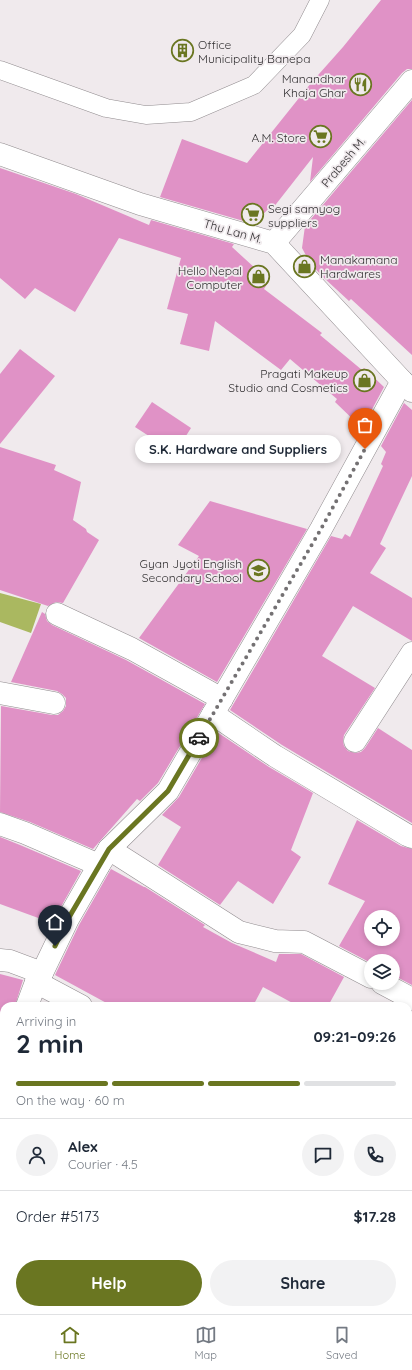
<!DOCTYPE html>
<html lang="en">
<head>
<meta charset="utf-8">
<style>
  :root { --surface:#fff; --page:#f2f2f3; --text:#1f2937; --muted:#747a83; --line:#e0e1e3; --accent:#6a7621 }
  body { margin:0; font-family:Quicksand,sans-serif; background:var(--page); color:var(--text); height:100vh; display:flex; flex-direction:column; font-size:15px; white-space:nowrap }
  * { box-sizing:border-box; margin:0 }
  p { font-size:13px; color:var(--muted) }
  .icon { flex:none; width:22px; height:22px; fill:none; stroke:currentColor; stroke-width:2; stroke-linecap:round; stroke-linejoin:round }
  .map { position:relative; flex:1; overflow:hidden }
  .details { position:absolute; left:0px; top:1002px; width:412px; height:312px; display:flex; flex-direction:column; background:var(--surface); border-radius:12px 12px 0 0; box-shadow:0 2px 6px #0003 }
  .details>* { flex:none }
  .buttons { position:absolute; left:364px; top:910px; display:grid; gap:8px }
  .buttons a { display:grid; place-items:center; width:36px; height:36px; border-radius:50%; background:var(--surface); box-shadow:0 2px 6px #0003; font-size:20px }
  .pin { position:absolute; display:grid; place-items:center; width:34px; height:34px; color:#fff; margin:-41px -17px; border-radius:50% 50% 50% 0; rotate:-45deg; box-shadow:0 0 4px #0007 }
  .pin .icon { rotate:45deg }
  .courier { position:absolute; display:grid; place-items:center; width:40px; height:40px; margin:-20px; border:3px solid #6a7621; border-radius:50%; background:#fff; color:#222; box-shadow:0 1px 5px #0007 }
  .bubble { position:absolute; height:28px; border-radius:14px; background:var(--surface); box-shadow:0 2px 6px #0003; font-size:13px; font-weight:700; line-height:28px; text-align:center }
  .overview em { font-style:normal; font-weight:700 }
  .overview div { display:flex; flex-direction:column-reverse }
  .overview { display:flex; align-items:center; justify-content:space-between; height:68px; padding:0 16px }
  h1 { font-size:26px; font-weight:700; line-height:30px }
  .bar { display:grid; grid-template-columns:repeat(4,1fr); gap:6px 4px; align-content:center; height:48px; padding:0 16px }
  .bar i { height:5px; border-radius:3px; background:var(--line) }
  .bar .selected { background:var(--accent) }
  .bar p { grid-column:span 4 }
  .line { display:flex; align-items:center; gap:10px; padding:0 16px; border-top:1px solid var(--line) }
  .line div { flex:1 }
  .round { display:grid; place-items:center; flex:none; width:42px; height:42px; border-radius:21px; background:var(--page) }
  .button { display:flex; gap:8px; margin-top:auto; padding:8px 16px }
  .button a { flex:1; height:46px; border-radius:24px; background:var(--accent); color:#fff; font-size:16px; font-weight:700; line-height:46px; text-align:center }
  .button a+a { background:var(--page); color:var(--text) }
  .tabs { display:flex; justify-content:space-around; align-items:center; height:56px; border-top:1px solid var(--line); background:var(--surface); font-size:11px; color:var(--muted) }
  .tabs a { display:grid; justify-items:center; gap:2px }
  .tabs .selected { color:var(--accent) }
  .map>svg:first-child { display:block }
  .water { fill:#aab860 }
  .building { fill:#e092c6; fill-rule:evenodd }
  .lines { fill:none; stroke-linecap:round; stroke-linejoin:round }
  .lane-casing { stroke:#918c8f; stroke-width:19 }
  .street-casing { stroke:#918c8f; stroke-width:23 }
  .lane { stroke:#fff; stroke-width:18 }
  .street { stroke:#fff; stroke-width:22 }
  .done { stroke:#747173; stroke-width:4; stroke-dasharray:0 7.2 }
  .route { stroke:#6a7621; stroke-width:5 }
  .labels { text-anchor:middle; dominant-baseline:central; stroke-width:3.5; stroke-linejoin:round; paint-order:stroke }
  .poi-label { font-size:12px; fill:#323032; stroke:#f0eaed; text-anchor:end }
  .street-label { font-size:12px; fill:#323032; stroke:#f0eaed }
</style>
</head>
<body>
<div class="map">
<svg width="412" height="1314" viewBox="0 0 412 1314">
  <rect width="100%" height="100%" fill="#f0eaed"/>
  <polygon class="water" points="0,593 41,604 31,633 0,622"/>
  <g class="building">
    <polygon points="381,0 412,0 412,69 407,69 402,73 310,182 313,157 273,208 271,206 254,224 160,197 182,139 247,163 311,83 343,47"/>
    <polygon points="412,100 412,355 351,299 349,301 323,277 310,263 302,248 305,226"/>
    <polygon points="0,168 76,194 149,225 151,220 234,244 232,247 269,281 264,289 322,333 320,335 362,370 364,368 384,387 362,428 335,402 337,399 290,359 281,370 215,321 209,351 180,344 188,314 167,309 181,258 119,238 75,312 35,288 25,299 0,278"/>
    <polygon points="20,349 55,376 0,444 0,374"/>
    <polygon points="152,402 191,428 175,453 135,427"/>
    <polygon points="404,403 412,410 412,476 380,544 386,548 370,573 412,598 412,641 353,606 322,656 375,688 344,735 343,741 344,746 348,751 355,753 361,752 365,748 378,728 412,750 412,823 282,745 230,710 331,536 342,539 345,534 350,537 383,466 381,464 386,452 381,446"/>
    <polygon points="0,447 56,465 54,470 81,482 73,520 86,529 87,532 99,540 63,603 56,602 48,606 0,590"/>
    <polygon points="210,501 307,529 217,682 139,638 199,556 178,545"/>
    <polygon points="42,612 45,614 47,621 52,625 126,660 205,704 158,783 140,801 137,799 93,849 30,822 0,812 1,706 52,715 58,715 63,711 66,706 66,698 62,694 57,691 11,682"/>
    <polygon points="217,732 269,767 313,793 291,850 301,857 273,904 238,881 220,905 158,865 181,827 162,815 179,797"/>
    <path d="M357 820 401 846 412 849V985L393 975V961H371V963L339 946 365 901 328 884ZM371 917H393V939H371Z"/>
    <polygon points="0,837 20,845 81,871 52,923 0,904"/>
    <polygon points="111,869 144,887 145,887 205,925 203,927 232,943 276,962 279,954 301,954 344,977 328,1006 298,1006 263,987 253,1006 112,1006 55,975 79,925"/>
    <polygon points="0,974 23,980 15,1006 4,1006 4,1049 0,1048"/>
  </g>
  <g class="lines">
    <defs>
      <polyline id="lane" points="0,70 106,108 146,115 191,112 254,85 302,35 320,0"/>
      <g id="street">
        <polyline points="0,154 140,204 274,243 402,381 412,391"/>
        <polyline points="274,243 412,81"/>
        <polyline points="57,614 132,649 222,699"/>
        <polyline points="0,693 54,703"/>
        <polyline points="213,714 275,756 407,835 412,837"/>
        <polyline points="355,741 412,653"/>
        <polyline points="0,824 25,833 99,865"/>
        <polyline points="109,849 239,932 275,941 304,942 371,977"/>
        <polyline points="0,960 10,961 42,973"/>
        <polyline points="36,982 81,1006"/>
        <polyline points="382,983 412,999"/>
        <polyline points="27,1006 36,982 42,973 68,919 99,865 109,849 168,791 321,529 402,381"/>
        <polyline points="0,1094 4,1078"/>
        <polyline points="0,1168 4,1169"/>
        <polyline points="408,1278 412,1279"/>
        <polyline points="266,1314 267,1310"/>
      </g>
    </defs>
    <use href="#lane" class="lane-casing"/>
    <use href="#street" class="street-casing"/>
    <use href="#lane" class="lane"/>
    <use href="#street" class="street"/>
  </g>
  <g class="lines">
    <polyline class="done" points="199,738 321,529 365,449"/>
    <polyline class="route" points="55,946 68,919 109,849 168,791 199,738"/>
  </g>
  <defs>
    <symbol id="building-ring" viewBox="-11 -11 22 22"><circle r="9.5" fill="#f0eaed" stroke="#6a7621" stroke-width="1.5"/><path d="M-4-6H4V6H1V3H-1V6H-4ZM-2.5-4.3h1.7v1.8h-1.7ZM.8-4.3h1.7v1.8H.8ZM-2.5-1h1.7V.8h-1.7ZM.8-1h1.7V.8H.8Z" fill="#6a7621"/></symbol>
    <symbol id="restaurant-ring" viewBox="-11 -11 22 22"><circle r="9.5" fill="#f0eaed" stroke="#6a7621" stroke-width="1.5"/><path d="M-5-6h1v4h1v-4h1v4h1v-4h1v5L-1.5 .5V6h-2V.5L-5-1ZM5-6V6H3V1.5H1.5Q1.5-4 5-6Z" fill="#6a7621"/></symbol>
    <symbol id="supermarket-ring" viewBox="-11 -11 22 22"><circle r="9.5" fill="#f0eaed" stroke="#6a7621" stroke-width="1.5"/><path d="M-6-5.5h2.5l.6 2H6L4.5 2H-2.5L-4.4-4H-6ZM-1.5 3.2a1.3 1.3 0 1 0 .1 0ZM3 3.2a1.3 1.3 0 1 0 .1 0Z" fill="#6a7621"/></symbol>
    <symbol id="shop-ring" viewBox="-11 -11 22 22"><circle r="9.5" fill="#f0eaed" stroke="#6a7621" stroke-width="1.5"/><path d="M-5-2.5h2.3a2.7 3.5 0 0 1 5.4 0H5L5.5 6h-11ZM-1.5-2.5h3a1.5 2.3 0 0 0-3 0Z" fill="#6a7621"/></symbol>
    <symbol id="school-ring" viewBox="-11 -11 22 22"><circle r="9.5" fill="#f0eaed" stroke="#6a7621" stroke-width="1.5"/><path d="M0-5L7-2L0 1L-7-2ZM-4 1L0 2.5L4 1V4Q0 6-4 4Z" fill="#6a7621"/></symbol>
  </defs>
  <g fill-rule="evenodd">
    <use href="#building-ring" x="170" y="38" width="25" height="25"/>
    <use href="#restaurant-ring" x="348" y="72" width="25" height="25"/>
    <use href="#supermarket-ring" x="308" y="124" width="25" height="25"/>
    <use href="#supermarket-ring" x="240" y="202" width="25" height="25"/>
    <use href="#shop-ring" x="292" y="254" width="25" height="25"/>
    <use href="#shop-ring" x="246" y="264" width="25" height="25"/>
    <use href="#shop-ring" x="352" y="368" width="25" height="25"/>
    <use href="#school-ring" x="246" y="558" width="25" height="25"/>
  </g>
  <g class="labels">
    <g class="poi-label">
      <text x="198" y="44" text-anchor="start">Office<tspan x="198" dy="14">Municipality Banepa</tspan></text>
      <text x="346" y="78">Manandhar<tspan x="346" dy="14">Khaja Ghar</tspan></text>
      <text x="306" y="137">A.M. Store</text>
      <text x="268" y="208" text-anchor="start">Segi samyog<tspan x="268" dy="14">suppliers</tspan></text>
      <text x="320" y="259" text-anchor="start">Manakamana<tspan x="320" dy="14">Hardwares</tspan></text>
      <text x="242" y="270">Hello Nepal<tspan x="242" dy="14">Computer</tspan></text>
      <text x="348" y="373">Pragati Makeup<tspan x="348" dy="14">Studio and Cosmetics</tspan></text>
      <text x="242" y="563">Gyan Jyoti English<tspan x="242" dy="14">Secondary School</tspan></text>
    </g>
    <g class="street-label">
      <text transform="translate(343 162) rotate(-50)">Prabesh M.</text>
      <text transform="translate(233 231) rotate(16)">Thu Lan M.</text>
    </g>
  </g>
</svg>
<div class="buttons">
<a><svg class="icon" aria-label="locate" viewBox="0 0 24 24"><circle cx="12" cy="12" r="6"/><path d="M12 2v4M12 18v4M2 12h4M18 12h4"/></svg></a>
<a><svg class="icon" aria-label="layers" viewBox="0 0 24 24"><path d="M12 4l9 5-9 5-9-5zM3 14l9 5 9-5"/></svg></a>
</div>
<div class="pin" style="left:365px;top:449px;background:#ea580c"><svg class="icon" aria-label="bag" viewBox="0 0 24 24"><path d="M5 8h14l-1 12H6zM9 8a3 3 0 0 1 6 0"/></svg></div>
<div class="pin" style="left:55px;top:946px;background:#1f2937"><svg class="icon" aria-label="home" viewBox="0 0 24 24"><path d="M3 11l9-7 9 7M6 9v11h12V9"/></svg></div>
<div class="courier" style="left:199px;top:738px"><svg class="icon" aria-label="car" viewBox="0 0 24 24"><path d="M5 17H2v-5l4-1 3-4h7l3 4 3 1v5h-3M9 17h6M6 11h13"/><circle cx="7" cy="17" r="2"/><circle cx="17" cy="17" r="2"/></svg></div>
<div class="bubble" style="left:135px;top:435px;width:206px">S.K. Hardware and Suppliers</div>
<section class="details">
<div class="overview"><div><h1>2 min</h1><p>Arriving in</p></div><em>09:21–09:26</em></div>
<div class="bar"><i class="selected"></i><i class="selected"></i><i class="selected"></i><i></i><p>On the way · 60 m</p></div>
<div class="line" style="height:72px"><a class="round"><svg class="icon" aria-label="person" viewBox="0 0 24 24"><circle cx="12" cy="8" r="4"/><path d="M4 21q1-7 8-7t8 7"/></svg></a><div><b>Alex</b><p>Courier · 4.5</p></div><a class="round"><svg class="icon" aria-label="chat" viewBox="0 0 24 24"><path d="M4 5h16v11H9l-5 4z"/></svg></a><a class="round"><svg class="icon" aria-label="phone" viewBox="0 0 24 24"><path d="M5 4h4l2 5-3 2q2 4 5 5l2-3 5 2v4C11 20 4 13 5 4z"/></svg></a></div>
<div class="line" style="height:52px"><div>Order #5173</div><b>$17.28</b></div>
<div class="button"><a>Help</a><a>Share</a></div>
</section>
</div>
<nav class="tabs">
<a class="selected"><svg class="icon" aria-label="home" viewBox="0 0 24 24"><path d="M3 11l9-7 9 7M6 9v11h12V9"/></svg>Home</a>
<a><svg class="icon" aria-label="map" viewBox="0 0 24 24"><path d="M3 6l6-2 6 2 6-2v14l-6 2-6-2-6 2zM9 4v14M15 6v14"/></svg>Map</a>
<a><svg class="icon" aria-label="saved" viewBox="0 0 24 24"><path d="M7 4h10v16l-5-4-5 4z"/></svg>Saved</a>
</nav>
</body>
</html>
